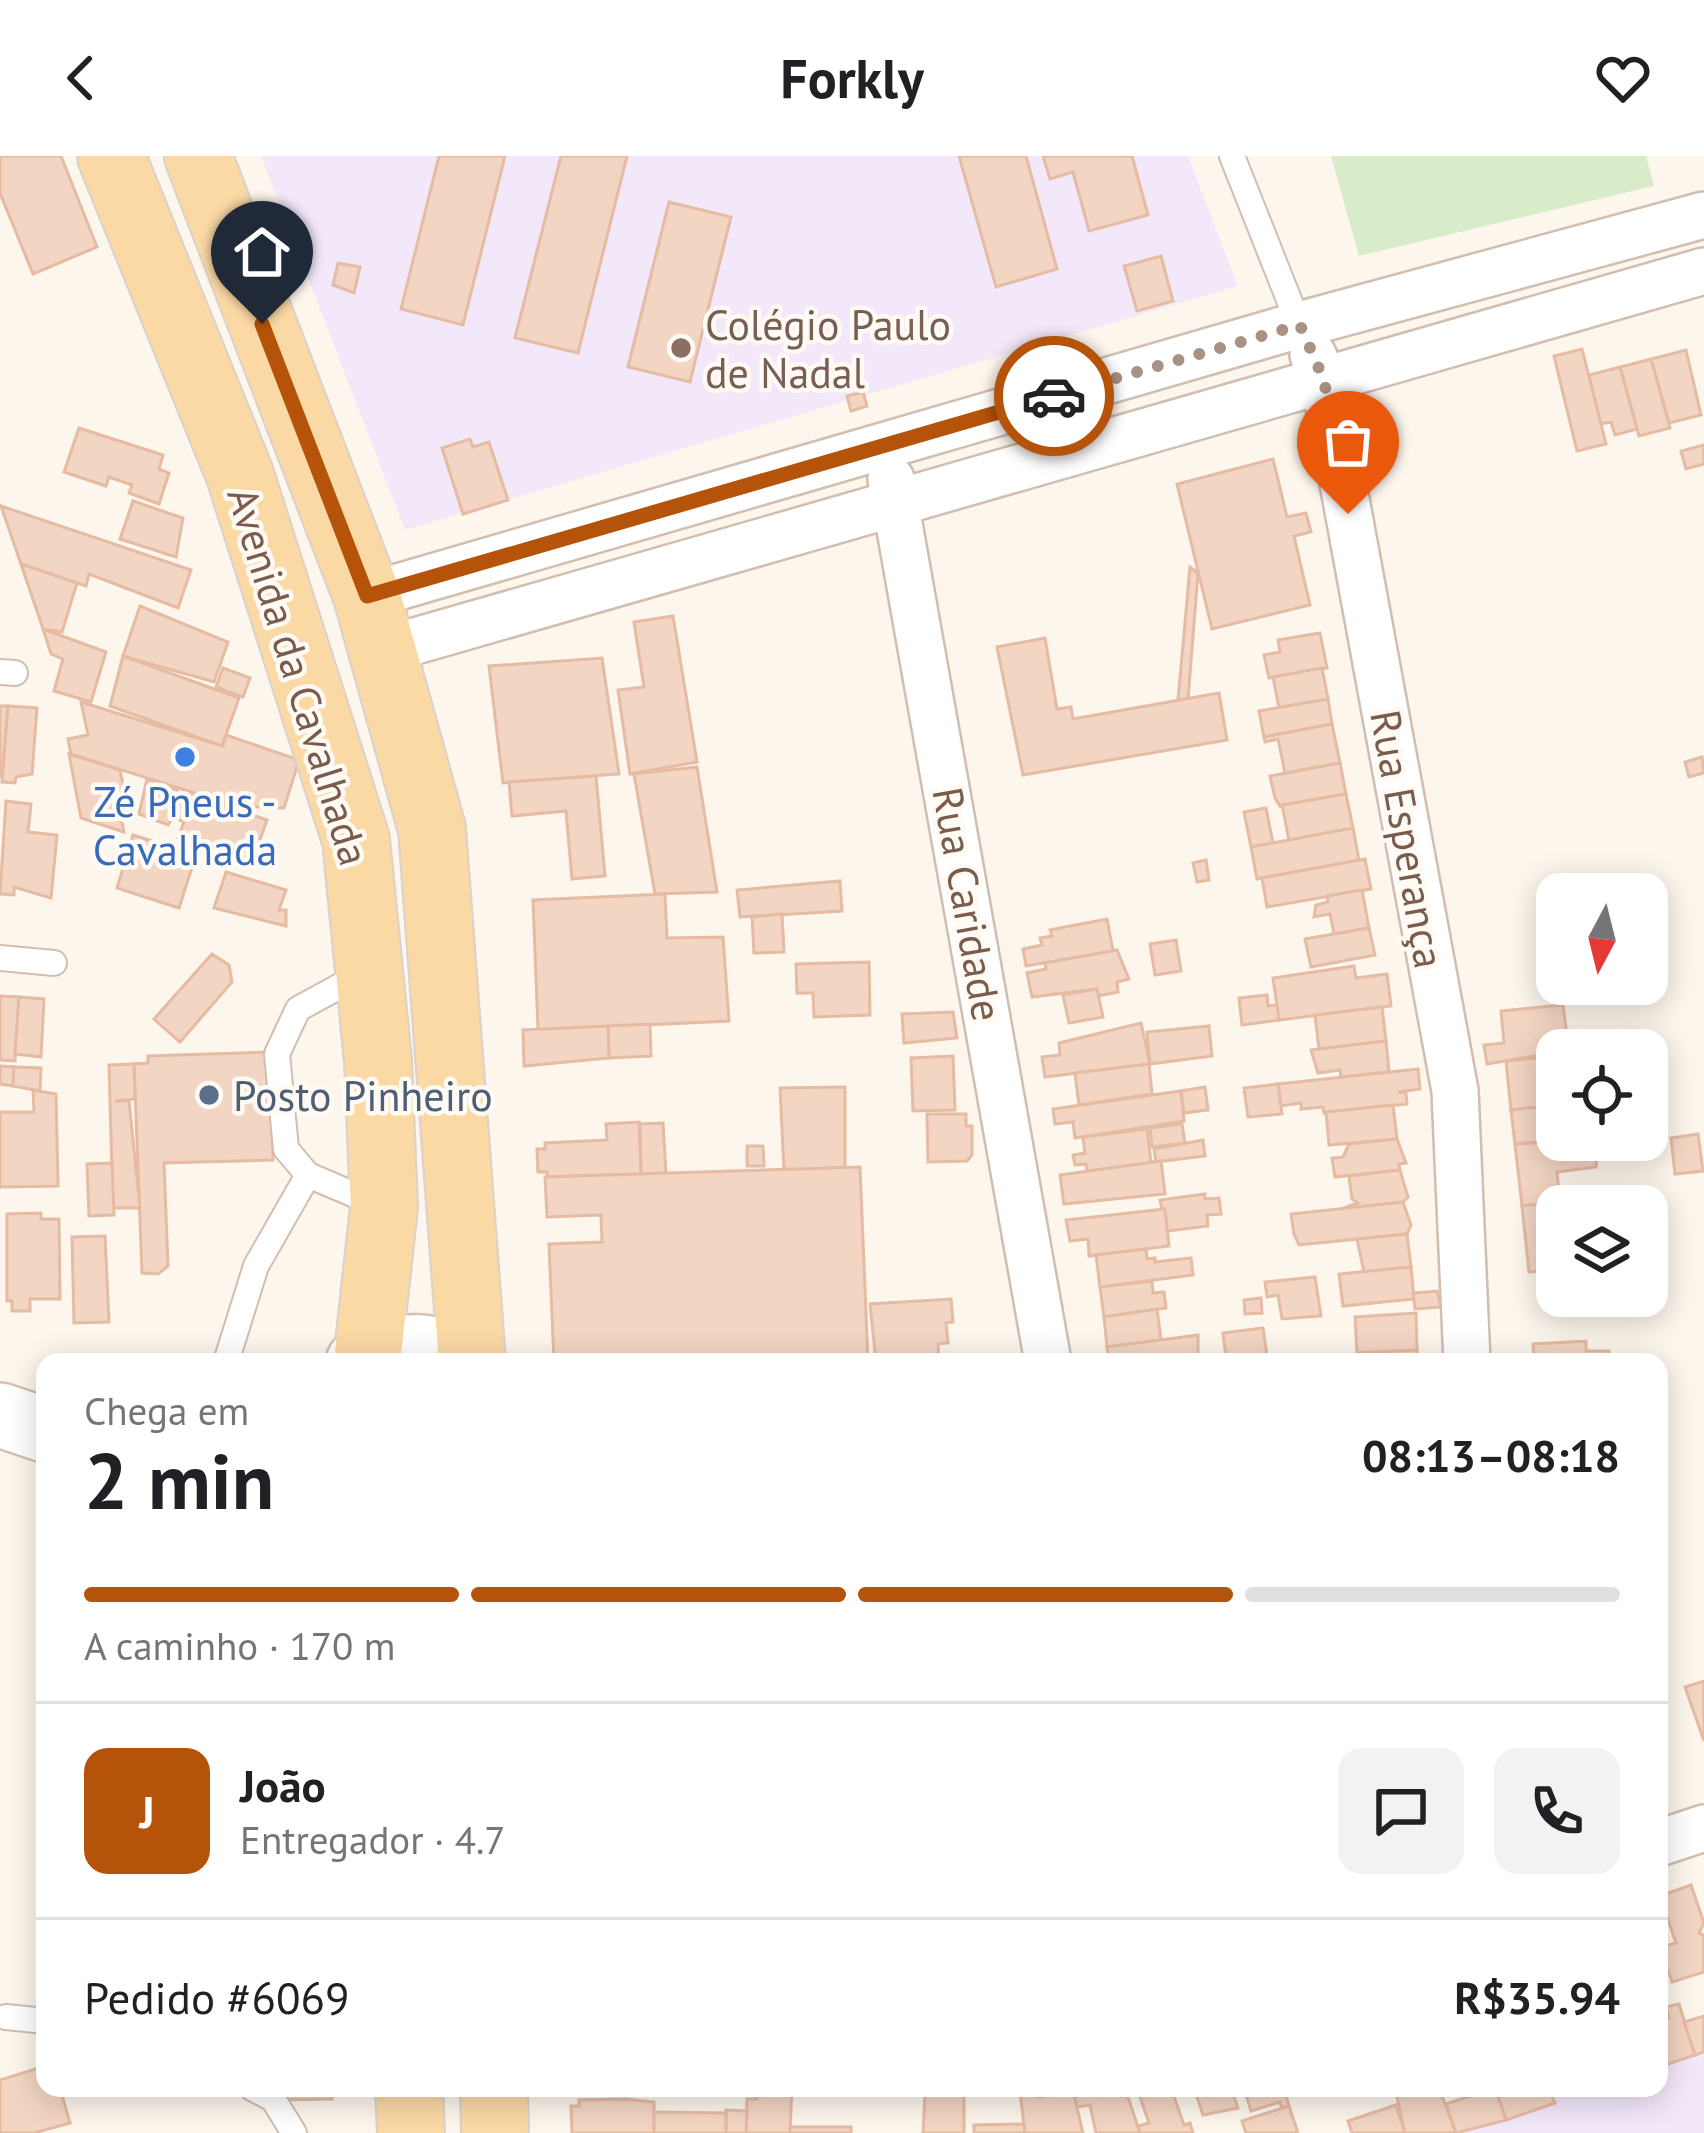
<!DOCTYPE html>
<html lang="pt">
<head>
<meta charset="utf-8">
<style>
  :root { --surface:#fff; --page:#f2f2f2; --text:#202124; --muted:#757577; --line:#e0e0e0; --accent:#b45309 }
  body { margin:0; font-family:"PT Sans",sans-serif; background:var(--page); color:var(--text); height:100vh; display:flex; flex-direction:column; font-size:45px; white-space:nowrap }
  * { box-sizing:border-box; margin:0 }
  p { font-size:39px; color:var(--muted) }
  .icon { flex:none; width:66px; height:66px; fill:none; stroke:currentColor; stroke-width:2; stroke-linecap:round; stroke-linejoin:round }
  .map { position:relative; flex:1; overflow:hidden }
  .sheet { position:absolute; left:36px; top:1197px; width:1632px; height:744px; display:flex; flex-direction:column; background:var(--surface); border-radius:24px; box-shadow:0 6px 30px #0003 }
  .sheet>* { flex:none }
  .needle { width:78px; rotate:187deg }
  .tools { position:absolute; left:1536px; top:717px; display:grid; gap:24px }
  .tools a { display:grid; place-items:center; width:132px; height:132px; border-radius:24px; background:var(--surface); box-shadow:0 6px 30px #0003; font-size:60px }
  .pin { position:absolute; display:grid; place-items:center; width:102px; height:102px; color:#fff; margin:-123px -51px; border-radius:50% 50% 50% 0; rotate:-45deg; box-shadow:0 0 12px #0007 }
  .pin .icon { rotate:45deg }
  .courier { position:absolute; display:grid; place-items:center; width:120px; height:120px; margin:-60px; border:9px solid #b45309; border-radius:50%; background:#fff; color:#222; box-shadow:0 3px 15px #0007 }
  .headline em { font-style:normal; font-weight:700 }
  .headline div { display:flex; flex-direction:column-reverse }
  .headline { display:flex; align-items:center; justify-content:space-between; height:204px; padding:0 48px }
  h1 { font-size:78px; font-weight:700; line-height:90px }
  .bar { display:grid; grid-template-columns:repeat(4,1fr); gap:18px 12px; align-content:center; height:144px; padding:0 48px }
  .bar i { height:15px; border-radius:9px; background:var(--line) }
  .bar .selected { background:var(--accent) }
  .bar p { grid-column:span 4 }
  .line { display:flex; align-items:center; gap:30px; padding:0 48px; border-top:3px solid var(--line) }
  .line div { flex:1 }
  .round { display:grid; place-items:center; flex:none; width:126px; height:126px; border-radius:24px; background:var(--page) }
  header { display:flex; justify-content:space-between; align-items:center; height:156px; padding:0 48px; background:var(--surface); font-size:54px; font-weight:700 }
  .map>svg:first-child { display:block }
  .education { fill:#f3e8fa }
  .green { fill:#d8ecc9 }
  .building { fill:#f3d5c3; stroke:#e6bba3; stroke-width:3 }
  .lines { fill:none; stroke-linecap:round; stroke-linejoin:round }
  .lane-casing { stroke:#d1beb0; stroke-width:28 }
  .street-casing { stroke:#d1beb0; stroke-width:50 }
  .secondary-casing { stroke:#d6c0b0; stroke-width:68 }
  .primary-casing { stroke:#dad1cd; stroke-width:70 }
  .lane { stroke:#fff; stroke-width:24 }
  .street { stroke:#fff; stroke-width:45 }
  .secondary { stroke:#fff; stroke-width:63 }
  .primary { stroke:#fbd9a5; stroke-width:66 }
  .done { stroke:#a89285; stroke-width:12; stroke-dasharray:0 21.6 }
  .route { stroke:#b45309; stroke-width:15 }
  .education-dot { fill:#8d6e63; stroke:#fffaf3; stroke-width:4.5 }
  .shop-dot { fill:#3f7fe0; stroke:#fffaf3; stroke-width:4.5 }
  .service-dot { fill:#5c6f8a; stroke:#fffaf3; stroke-width:4.5 }
  .labels { text-anchor:middle; dominant-baseline:central; stroke-width:9; stroke-linejoin:round; paint-order:stroke }
  .education-label { font-size:42px; fill:#785e54; stroke:#fffaf3; text-anchor:start }
  .street-label { font-size:42px; fill:#7a5c4d; stroke:#fffaf3 }
  .shop-label { font-size:42px; fill:#366cbe; stroke:#fffaf3 }
  .service-label { font-size:42px; fill:#4e5e75; stroke:#fffaf3; text-anchor:start }
</style>
</head>
<body>
<header><svg class="icon" aria-label="back" viewBox="0 0 24 24"><path d="M15 5l-7 7 7 7"/></svg>Forkly<svg class="icon" aria-label="heart" viewBox="0 0 24 24"><path d="M12 20l-8-8c-3-5 5-10 8-4 3-6 11-1 8 4z"/></svg></header>
<div class="map">
<svg width="1704" height="1977" viewBox="0 0 1704 1977">
  <rect width="100%" height="100%" fill="#fdf6ec"/>
  <g class="education">
    <polygon points="261,0 1188,0 1238,130 405,374"/>
    <polygon points="1704,1889 1704,1977 1441,1977 1575,1932 1659,1932 1659,1904"/>
  </g>
  <polygon class="green" points="1331,0 1646,0 1654,30 1359,100"/>
  <g class="building">
    <polygon points="0,0 61,0 97,91 33,118 0,37"/>
    <polygon points="439,0 505,0 463,169 401,153"/>
    <polygon points="561,0 627,0 578,197 515,182"/>
    <polygon points="959,0 1026,0 1057,113 996,131"/>
    <polygon points="1043,0 1132,0 1148,59 1089,75 1073,16 1050,23"/>
    <polygon points="669,46 731,61 690,226 628,211"/>
    <polygon points="1161,100 1173,145 1137,155 1124,110"/>
    <polygon points="338,107 360,111 354,137 333,129"/>
    <polygon points="1582,193 1606,288 1577,295 1554,200"/>
    <polygon points="1686,194 1701,259 1669,267 1651,203"/>
    <polygon points="1651,203 1670,272 1639,280 1620,211"/>
    <polygon points="1620,211 1637,273 1615,279 1611,266 1601,268 1589,219"/>
    <polygon points="863,236 867,250 851,255 847,240"/>
    <polygon points="79,272 163,299 159,313 169,317 159,348 129,337 132,329 109,321 106,330 64,316"/>
    <polygon points="470,283 473,291 489,286 508,344 463,358 442,292"/>
    <polygon points="1704,289 1704,308 1686,313 1681,295"/>
    <polygon points="1273,303 1287,361 1306,357 1311,376 1294,380 1310,449 1212,473 1177,328"/>
    <polygon points="133,345 183,362 176,401 120,383"/>
    <polygon points="1,350 191,414 178,452 89,418 86,430 21,408"/>
    <polygon points="21,408 77,427 62,476 43,473"/>
    <polygon points="1190,411 1198,417 1188,543 1178,544"/>
    <polygon points="140,450 228,486 214,526 123,500"/>
    <polygon points="673,460 697,606 630,618 618,534 644,531 634,466"/>
    <polygon points="43,473 106,496 91,546 54,535 63,503 51,498"/>
    <polygon points="1320,477 1327,512 1269,522 1264,499 1280,496 1278,484"/>
    <polygon points="1045,482 1057,553 1071,551 1073,563 1219,537 1227,584 1023,619 997,491"/>
    <polygon points="123,500 239,542 222,590 110,550"/>
    <polygon points="602,502 619,618 503,627 489,510"/>
    <polygon points="223,512 250,522 243,541 216,531"/>
    <polygon points="1322,512 1328,543 1279,552 1273,521"/>
    <polygon points="1328,543 1332,568 1264,581 1259,555"/>
    <polygon points="81,546 223,590 226,579 299,604 284,652 236,650 71,598 68,583 88,579"/>
    <polygon points="0,550 8,550 2,620 0,620"/>
    <polygon points="8,550 37,552 32,618 16,621 15,627 2,626"/>
    <polygon points="1332,568 1340,607 1285,617 1278,583 1265,586 1264,581"/>
    <polygon points="69,598 120,614 129,660 121,661 124,676 81,662"/>
    <polygon points="1702,601 1704,617 1689,621 1685,606"/>
    <polygon points="1340,607 1346,638 1280,650 1275,642 1270,620"/>
    <polygon points="697,611 717,736 655,738 634,618"/>
    <polygon points="596,620 605,720 572,723 566,655 512,660 509,626"/>
    <polygon points="147,623 178,634 175,644 180,646 183,635 267,664 259,687 253,684 246,706 178,682 184,666 175,662 177,656 168,669 139,658"/>
    <polygon points="1346,638 1353,672 1289,684 1282,649"/>
    <polygon points="6,645 31,648 28,676 57,679 51,742 14,731 14,739 0,738"/>
    <polygon points="1266,652 1273,687 1251,691 1244,656"/>
    <polygon points="1353,672 1359,704 1257,723 1251,691"/>
    <polygon points="133,679 196,699 179,752 117,732"/>
    <polygon points="1365,703 1371,733 1267,751 1262,722"/>
    <polygon points="1206,704 1209,724 1197,726 1193,707"/>
    <polygon points="226,716 286,734 279,754 286,754 286,770 214,752"/>
    <polygon points="840,725 842,755 740,761 737,734"/>
    <polygon points="1362,734 1369,772 1334,778 1330,758 1314,761 1316,749 1328,746 1327,740"/>
    <polygon points="665,738 667,782 723,781 729,865 538,874 533,744"/>
    <polygon points="782,758 784,796 754,797 752,761"/>
    <polygon points="1107,763 1113,795 1026,810 1023,793 1042,789 1040,782 1052,780 1050,774"/>
    <polygon points="1369,772 1375,799 1311,811 1305,783"/>
    <polygon points="1176,784 1181,815 1155,819 1150,788"/>
    <polygon points="1117,794 1129,823 1117,826 1118,836 1098,840 1097,833 1032,841 1027,817 1046,813 1045,807"/>
    <polygon points="212,798 229,809 232,826 180,886 154,863"/>
    <polygon points="869,806 870,859 814,861 813,837 797,837 796,808"/>
    <polygon points="1354,810 1356,822 1387,818 1391,850 1279,864 1273,822"/>
    <polygon points="1097,833 1103,861 1069,867 1063,839"/>
    <polygon points="1267,839 1268,850 1277,849 1279,864 1242,869 1239,842"/>
    <polygon points="0,840 19,841 15,905 0,904"/>
    <polygon points="19,841 44,843 41,901 15,898"/>
    <polygon points="1563,849 1569,894 1487,908 1484,889 1504,887 1501,855"/>
    <polygon points="1382,851 1386,885 1319,893 1315,859"/>
    <polygon points="953,856 957,882 904,887 902,858"/>
    <polygon points="1141,867 1150,908 1045,921 1042,901 1060,899 1059,887"/>
    <polygon points="650,868 651,900 609,902 608,870"/>
    <polygon points="608,870 609,902 524,910 523,874"/>
    <polygon points="1209,870 1212,900 1150,908 1147,876"/>
    <polygon points="1386,885 1389,916 1341,921 1340,914 1318,917 1311,894"/>
    <polygon points="270,896 273,1004 164,1007 168,1110 158,1118 142,1117 134,908 148,907 148,900"/>
    <polygon points="953,900 955,954 913,955 911,902"/>
    <polygon points="1557,900 1557,949 1511,954 1506,905"/>
    <polygon points="134,908 135,943 115,945 129,945 140,1052 113,1052 109,909"/>
    <polygon points="1149,908 1152,938 1079,949 1075,917"/>
    <polygon points="0,910 14,911 13,930 0,928"/>
    <polygon points="14,911 41,912 40,935 13,930"/>
    <polygon points="1418,913 1420,933 1398,936 1406,937 1407,948 1324,957 1323,951 1301,953 1301,947 1280,950 1278,928"/>
    <polygon points="1278,928 1282,958 1248,961 1244,932"/>
    <polygon points="845,931 845,1012 784,1014 780,932"/>
    <polygon points="1205,931 1208,954 1184,957 1181,935"/>
    <polygon points="33,934 56,938 58,1030 0,1031 0,956 34,956"/>
    <polygon points="1181,935 1184,965 1075,982 1073,966 1055,968 1053,953"/>
    <polygon points="1393,949 1397,983 1329,989 1326,956"/>
    <polygon points="1557,949 1557,984 1515,988 1511,954"/>
    <polygon points="927,958 966,958 966,970 972,970 972,999 967,1005 928,1006"/>
    <polygon points="639,966 641,1018 547,1021 547,1016 538,1016 537,993 545,993 545,987 607,984 606,968"/>
    <polygon points="663,967 666,1017 641,1018 640,968"/>
    <polygon points="1182,968 1185,987 1152,991 1150,972"/>
    <polygon points="1147,973 1151,1007 1087,1015 1086,1008 1075,1009 1073,999 1085,997 1083,981"/>
    <polygon points="1698,978 1703,1015 1675,1018 1671,982"/>
    <polygon points="1397,983 1406,1007 1399,1008 1400,1014 1335,1021 1332,1002 1343,1001 1349,988"/>
    <polygon points="1203,984 1205,1000 1156,1006 1154,993"/>
    <polygon points="1598,984 1596,1011 1557,1016 1560,1047 1522,1050 1515,988"/>
    <polygon points="747,990 763,990 764,1010 747,1010"/>
    <polygon points="1161,1005 1165,1038 1064,1048 1060,1019"/>
    <polygon points="112,1007 114,1059 89,1060 87,1008"/>
    <polygon points="860,1011 868,1206 554,1206 549,1088 602,1086 601,1059 547,1061 545,1021"/>
    <polygon points="1400,1014 1408,1041 1403,1046 1341,1053 1358,1047 1352,1043 1349,1020"/>
    <polygon points="1205,1038 1205,1043 1219,1042 1221,1058 1207,1059 1208,1070 1167,1075 1160,1044"/>
    <polygon points="1592,1043 1593,1050 1557,1050 1557,1113 1529,1116 1522,1050"/>
    <polygon points="1403,1046 1411,1069 1407,1078 1299,1089 1294,1078 1291,1058"/>
    <polygon points="1165,1053 1169,1090 1089,1100 1088,1083 1070,1085 1066,1064"/>
    <polygon points="41,1057 41,1063 59,1063 60,1143 30,1143 30,1155 12,1155 12,1145 7,1145 7,1058"/>
    <polygon points="1407,1078 1411,1111 1364,1116 1357,1083"/>
    <polygon points="105,1080 109,1166 74,1167 72,1081"/>
    <polygon points="1146,1093 1147,1103 1155,1102 1155,1106 1191,1102 1193,1119 1100,1131 1096,1099"/>
    <polygon points="1411,1111 1414,1143 1343,1150 1339,1118"/>
    <polygon points="1315,1121 1321,1160 1282,1163 1278,1139 1267,1141 1265,1126"/>
    <polygon points="1152,1125 1153,1137 1164,1136 1166,1152 1104,1161 1100,1131"/>
    <polygon points="1437,1135 1441,1151 1415,1153 1413,1137"/>
    <polygon points="1261,1142 1262,1157 1245,1158 1244,1144"/>
    <polygon points="951,1143 953,1166 946,1167 948,1187 938,1188 939,1206 876,1206 870,1148"/>
    <polygon points="1157,1153 1161,1184 1107,1191 1104,1161"/>
    <polygon points="1416,1157 1417,1194 1357,1197 1355,1161"/>
    <polygon points="1263,1172 1268,1206 1198,1206 1226,1201 1223,1177"/>
    <polygon points="1198,1179 1198,1206 1109,1206 1107,1191"/>
    <polygon points="1586,1185 1586,1195 1609,1195 1610,1206 1534,1206 1533,1188"/>
    <polygon points="1417,1194 1418,1206 1357,1206 1357,1197"/>
    <polygon points="1704,1525 1704,1585 1685,1531"/>
    <polygon points="1691,1729 1704,1767 1699,1777 1704,1779 1704,1816 1672,1826 1661,1791 1676,1787 1660,1740"/>
    <polygon points="1679,1848 1695,1899 1659,1911 1659,1865 1669,1862 1666,1851"/>
    <polygon points="1704,1860 1704,1896 1695,1899 1684,1866"/>
    <polygon points="45,1910 45,1932 60,1932 70,1967 34,1977 0,1977 0,1924"/>
    <polygon points="278,1932 332,1932 332,1943 278,1944"/>
    <polygon points="757,1932 792,1932 790,1977 746,1977 747,1943 757,1943"/>
    <polygon points="1073,1932 1125,1932 1140,1977 1096,1977 1090,1949 1077,1951"/>
    <polygon points="1137,1932 1171,1932 1184,1969 1190,1967 1193,1977 1140,1977 1138,1970 1149,1967"/>
    <polygon points="1194,1932 1231,1932 1238,1952 1203,1959"/>
    <polygon points="1244,1932 1284,1932 1289,1950 1282,1953 1280,1946 1251,1955"/>
    <polygon points="1395,1932 1439,1932 1456,1977 1405,1977"/>
    <polygon points="1495,1932 1549,1932 1555,1947 1506,1964"/>
    <polygon points="1495,1932 1506,1964 1456,1977 1446,1948"/>
    <polygon points="1036,1934 1038,1941 1073,1935 1083,1977 1025,1977 1020,1936"/>
    <polygon points="925,1938 964,1938 964,1977 923,1977"/>
    <polygon points="625,1943 654,1946 654,1977 572,1977 571,1950 579,1950 579,1944"/>
    <polygon points="1396,1949 1405,1977 1352,1977 1348,1965"/>
    <polygon points="1289,1950 1298,1977 1246,1977 1242,1965"/>
    <polygon points="726,1954 747,1955 746,1977 726,1977"/>
    <polygon points="654,1956 726,1957 726,1977 654,1977"/>
    <polygon points="1024,1968 1025,1977 974,1977 974,1969"/>
    <rect x="790" y="1971" width="61" height="6"/>
  </g>
  <g class="lines">
    <defs>
      <g id="lane">
        <polyline points="1232,0 1299,169"/>
        <polyline points="0,516 15,517"/>
        <polyline points="0,802 54,807"/>
        <polyline points="362,818 298,853 277,898 286,993 308,1019 381,1050"/>
        <polyline points="226,1206 256,1110 308,1019"/>
        <polyline points="6,1861 45,1865"/>
        <polyline points="252,1932 273,1943 294,1977"/>
      </g>
      <g id="street">
        <polyline points="1313,199 1324,224 1455,935 1467,1206"/>
        <polyline points="891,323 1048,1206"/>
        <polyline points="367,440 1299,169 1704,59"/>
        <polyline points="384,494 1704,115"/>
        <polyline points="1659,1687 1704,1672"/>
      </g>
      <g id="secondary">
        <path d="M358 1206C391 1191 428 1181 459 1206"/>
        <polyline points="0,1259 45,1274"/>
      </g>
      <g id="primary">
        <polyline points="111,0 240,319 356,684 378,905 384,1051 367,1206"/>
        <polyline points="198,0 367,440 432,673 472,1206"/>
        <polyline points="409,1932 411,1977"/>
        <polyline points="494,1932 495,1977"/>
      </g>
    </defs>
    <use href="#lane" class="lane-casing"/>
    <use href="#street" class="street-casing"/>
    <use href="#secondary" class="secondary-casing"/>
    <use href="#primary" class="primary-casing"/>
    <use href="#lane" class="lane"/>
    <use href="#street" class="street"/>
    <use href="#secondary" class="secondary"/>
    <use href="#primary" class="primary"/>
  </g>
  <g class="lines">
    <polyline class="done" points="1054,240 1300,169 1324,224 1348,358"/>
    <polyline class="route" points="262,168 367,440 1054,240"/>
  </g>
  <circle class="education-dot" cx="681" cy="192" r="12"/>
  <circle class="shop-dot" cx="185" cy="601" r="12"/>
  <circle class="service-dot" cx="209" cy="939" r="12"/>
  <g class="labels">
    <g class="education-label">
      <text x="705" y="168">Colégio Paulo<tspan x="705" dy="48">de Nadal</tspan></text>
    </g>
    <g class="street-label">
      <text transform="translate(299 520) rotate(73)">Avenida da Cavalhada</text>
      <text transform="translate(1408 683) rotate(80)">Rua Esperança</text>
      <text transform="translate(968 748) rotate(80)">Rua Caridade</text>
    </g>
    <g class="shop-label">
      <text x="185" y="645">Zé Pneus -<tspan x="185" dy="48">Cavalhada</tspan></text>
    </g>
    <g class="service-label">
      <text x="233" y="939">Posto Pinheiro</text>
    </g>
  </g>
</svg>
<div class="tools">
<a><svg class="needle" viewBox="-14 -14 28 28"><path d="M0-13l5 13h-10z" fill="#e53935"/><path d="M0 13l5-13h-10z" fill="#757577"/></svg></a>
<a><svg class="icon" aria-label="locate" viewBox="0 0 24 24"><circle cx="12" cy="12" r="6"/><path d="M12 2v4M12 18v4M2 12h4M18 12h4"/></svg></a>
<a><svg class="icon" aria-label="layers" viewBox="0 0 24 24"><path d="M12 4l9 5-9 5-9-5zM3 14l9 5 9-5"/></svg></a>
</div>
<div class="pin" style="left:1348px;top:358px;background:#ea580c"><svg class="icon" aria-label="bag" viewBox="0 0 24 24"><path d="M5 8h14l-1 12H6zM9 8a3 3 0 0 1 6 0"/></svg></div>
<div class="pin" style="left:262px;top:168px;background:#1f2937"><svg class="icon" aria-label="home" viewBox="0 0 24 24"><path d="M3 11l9-7 9 7M6 9v11h12V9"/></svg></div>
<div class="courier" style="left:1054px;top:240px"><svg class="icon" aria-label="car" viewBox="0 0 24 24"><path d="M5 17H2v-5l4-1 3-4h7l3 4 3 1v5h-3M9 17h6M6 11h13"/><circle cx="7" cy="17" r="2"/><circle cx="17" cy="17" r="2"/></svg></div>
<section class="sheet">
<div class="headline"><div><h1>2 min</h1><p>Chega em</p></div><em>08:13–08:18</em></div>
<div class="bar"><i class="selected"></i><i class="selected"></i><i class="selected"></i><i></i><p>A caminho · 170 m</p></div>
<div class="line" style="height:216px"><b class="round" style="background:var(--accent);color:#fff">J</b><div><b>João</b><p>Entregador · 4.7</p></div><a class="round"><svg class="icon" aria-label="chat" viewBox="0 0 24 24"><path d="M4 5h16v11H9l-5 4z"/></svg></a><a class="round"><svg class="icon" aria-label="phone" viewBox="0 0 24 24"><path d="M5 4h4l2 5-3 2q2 4 5 5l2-3 5 2v4C11 20 4 13 5 4z"/></svg></a></div>
<div class="line" style="height:156px"><div>Pedido #6069</div><b>R$35.94</b></div>
</section>
</div>
</body>
</html>
